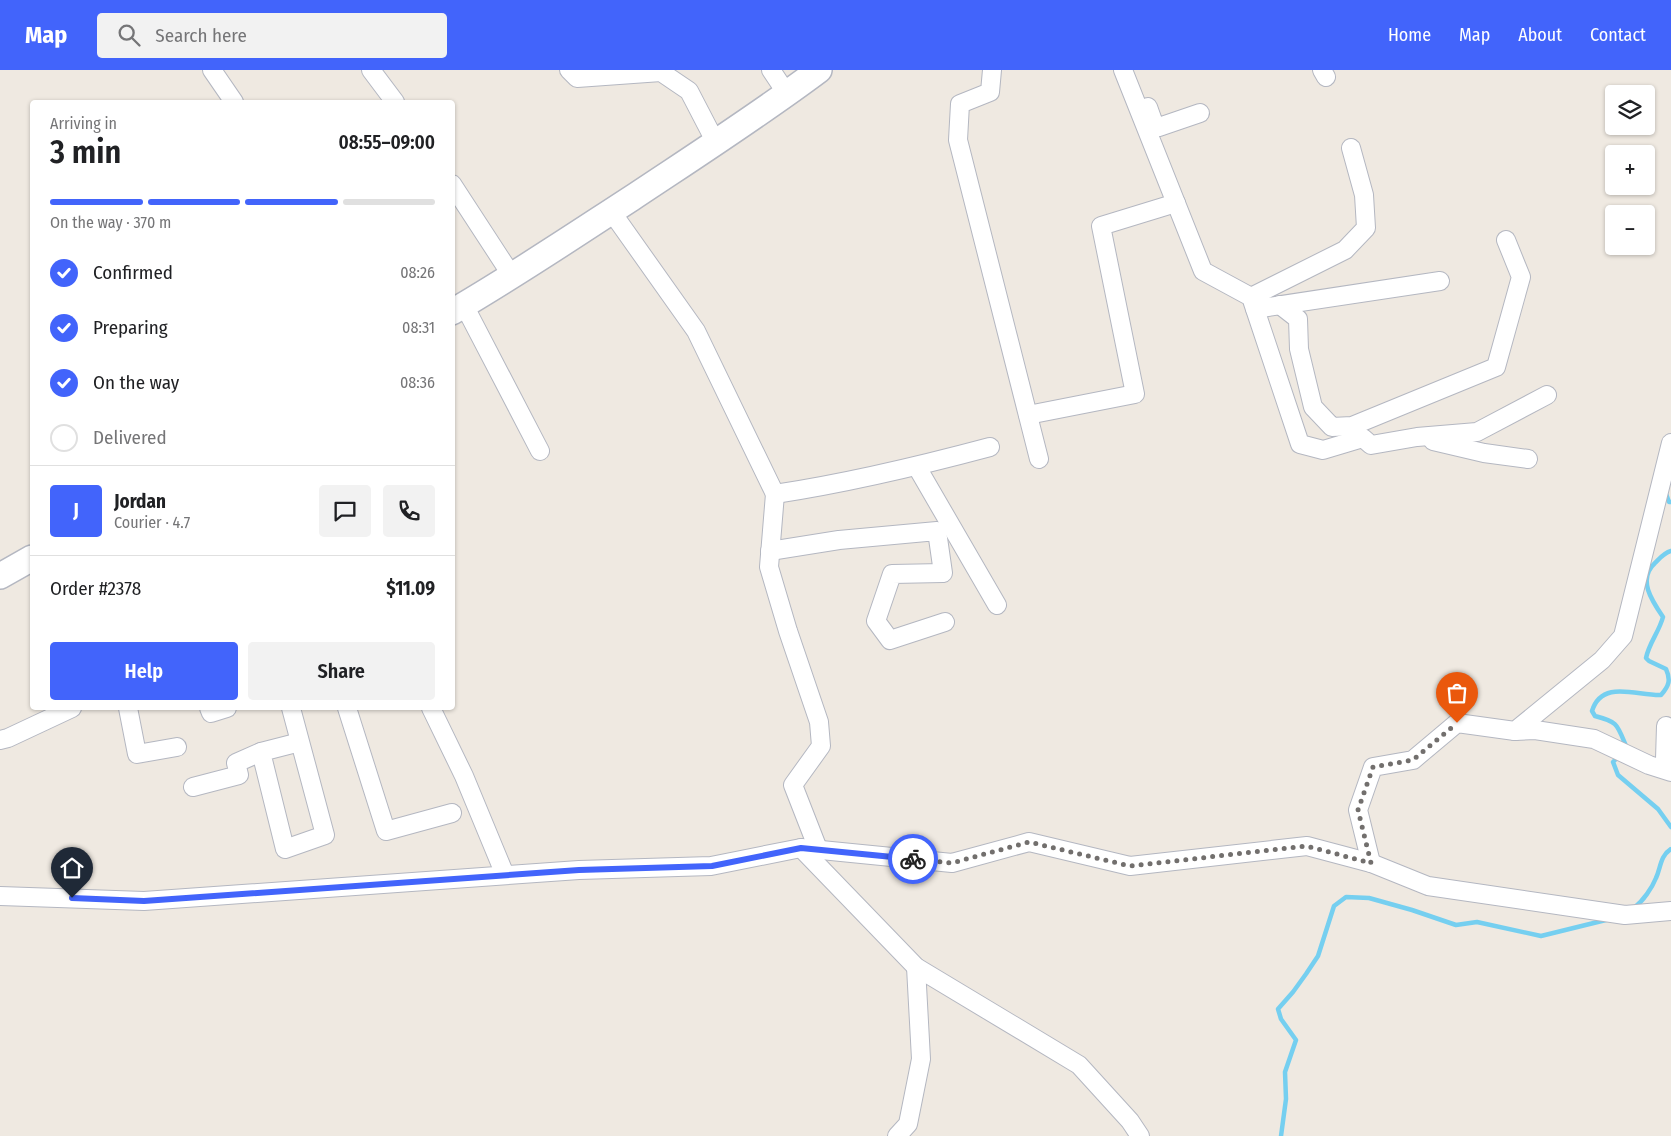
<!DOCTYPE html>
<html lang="en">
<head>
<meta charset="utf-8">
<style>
  :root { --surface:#fff; --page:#f2f2f2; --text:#202124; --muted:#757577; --line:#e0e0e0; --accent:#4264fb }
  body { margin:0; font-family:"Fira Sans Condensed",sans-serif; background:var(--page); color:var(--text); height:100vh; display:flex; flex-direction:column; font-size:19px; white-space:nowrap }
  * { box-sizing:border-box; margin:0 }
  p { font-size:16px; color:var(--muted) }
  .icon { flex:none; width:28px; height:28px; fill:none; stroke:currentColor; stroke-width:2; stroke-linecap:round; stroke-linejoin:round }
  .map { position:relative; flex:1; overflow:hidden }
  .drawer { position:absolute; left:30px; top:30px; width:425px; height:610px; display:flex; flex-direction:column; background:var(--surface); border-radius:5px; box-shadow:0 1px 4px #0004 }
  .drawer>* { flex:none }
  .fabs { position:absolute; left:1605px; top:15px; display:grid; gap:10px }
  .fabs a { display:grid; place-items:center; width:50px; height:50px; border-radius:5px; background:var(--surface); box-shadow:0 1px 4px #0004; font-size:25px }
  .pin { position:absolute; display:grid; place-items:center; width:42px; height:42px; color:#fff; margin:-51px -21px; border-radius:50% 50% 50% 0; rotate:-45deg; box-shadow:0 0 5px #0007 }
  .pin .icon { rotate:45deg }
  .courier { position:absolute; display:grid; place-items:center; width:50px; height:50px; margin:-25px; border:4px solid #4264fb; border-radius:50%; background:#fff; color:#222; box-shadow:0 1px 6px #0007 }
  .overview em { font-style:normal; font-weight:600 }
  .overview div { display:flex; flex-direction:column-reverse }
  .overview { display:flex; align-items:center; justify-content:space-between; height:85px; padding:0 20px }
  h1 { font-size:32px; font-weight:600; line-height:38px }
  .bar { display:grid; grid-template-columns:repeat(4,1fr); gap:8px 5px; align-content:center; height:60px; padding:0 20px }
  .bar i { height:6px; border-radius:4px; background:var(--line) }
  .bar .on { background:var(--accent) }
  .bar p { grid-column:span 4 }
  .line { display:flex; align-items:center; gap:12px; padding:0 20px; border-top:1px solid var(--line) }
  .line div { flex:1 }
  .round { display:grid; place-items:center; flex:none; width:52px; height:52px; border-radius:5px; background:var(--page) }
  ol { padding:0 20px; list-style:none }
  li { display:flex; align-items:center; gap:15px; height:55px }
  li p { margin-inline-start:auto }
  li .icon { padding:5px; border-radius:50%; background:var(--accent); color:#fff; stroke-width:4 }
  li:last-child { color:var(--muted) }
  li i { width:28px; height:28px; border:2px solid var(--line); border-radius:50% }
  .primary-button { display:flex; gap:10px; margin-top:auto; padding:10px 20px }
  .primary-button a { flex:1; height:58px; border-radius:5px; background:var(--accent); color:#fff; font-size:20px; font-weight:600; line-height:58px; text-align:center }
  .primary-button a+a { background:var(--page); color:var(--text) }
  header { display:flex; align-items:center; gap:30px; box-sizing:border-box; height:70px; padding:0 25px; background:var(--accent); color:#fff }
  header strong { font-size:24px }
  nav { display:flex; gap:28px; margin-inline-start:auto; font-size:18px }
  .search { width:350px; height:45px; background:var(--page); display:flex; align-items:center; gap:12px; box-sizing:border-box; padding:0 18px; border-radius:5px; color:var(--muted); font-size:19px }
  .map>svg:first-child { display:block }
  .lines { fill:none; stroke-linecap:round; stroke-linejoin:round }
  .stream { stroke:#75cff0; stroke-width:4.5 }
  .minor-casing { stroke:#b4b7c1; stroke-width:20 }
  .secondary-casing { stroke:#b4b7c1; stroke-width:28 }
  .minor { stroke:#fff; stroke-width:18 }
  .secondary { stroke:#fff; stroke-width:25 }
  .done { stroke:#726f6d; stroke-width:5; stroke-dasharray:0 9 }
  .route { stroke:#4264fb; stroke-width:6 }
</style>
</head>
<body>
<header>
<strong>Map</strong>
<div class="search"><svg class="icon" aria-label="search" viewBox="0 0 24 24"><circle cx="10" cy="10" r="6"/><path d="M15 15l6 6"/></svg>Search here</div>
<nav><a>Home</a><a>Map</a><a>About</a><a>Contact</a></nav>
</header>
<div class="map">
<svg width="1671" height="1066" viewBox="0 0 1671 1066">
  <rect width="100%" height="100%" fill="#efe9e1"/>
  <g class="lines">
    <g class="stream">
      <polyline points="1665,421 1669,432 1671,432"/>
      <path d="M1626 676C1617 654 1618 652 1595 646L1592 641C1602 609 1637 626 1661 625 1669 616 1671 610 1666 599L1649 591 1646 588C1649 573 1659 562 1663 547 1652 531 1637 509 1655 493 1660 488 1664 483 1671 481"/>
      <polyline points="1620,685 1613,692 1618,705 1658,739 1671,757"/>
      <path d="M1634 838C1643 831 1652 818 1656 808 1661 797 1660 786 1671 779"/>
      <polyline points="1281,1066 1286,1029 1285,1002 1296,970 1281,949 1278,939 1293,922 1306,904 1318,886 1334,836 1346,827 1369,828 1412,840 1456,855 1477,852 1541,866 1610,849"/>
    </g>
    <defs>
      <g id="minor">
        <polyline points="212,0 234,32"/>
        <polyline points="371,0 395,32"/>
        <polyline points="569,0 577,8 661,2 689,21 716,73"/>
        <polyline points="771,0 787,24"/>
        <polyline points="992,0 990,22 960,34 958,70 1039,389"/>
        <polyline points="1123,0 1203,201 1251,227 1300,374 1323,380 1363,368 1371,375 1417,367 1477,362 1547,325"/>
        <polyline points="1322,0 1326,7"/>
        <polyline points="1148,37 1154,54 1159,57 1200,43"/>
        <polyline points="452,114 512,206"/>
        <path d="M611 141 696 261 775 424C848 413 919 396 990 377"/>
        <polyline points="1251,227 1345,180 1366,158 1364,125 1351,78"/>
        <polyline points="464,235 540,381"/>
        <polyline points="1280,235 1298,249 1299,279 1313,337 1332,357 1352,356 1496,297 1521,207 1506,170"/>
        <polyline points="1255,239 1440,211"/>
        <polyline points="1028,345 1135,324 1101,156 1176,133"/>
        <polyline points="1433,371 1484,383 1528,389"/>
        <polyline points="917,397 997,535"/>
        <polyline points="775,424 769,497 788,561 819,652 821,676 793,715 818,779"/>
        <polyline points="770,481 839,470 937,461 943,503 892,504 876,551 890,570 945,552"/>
        <polyline points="128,638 137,684 177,677"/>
        <polyline points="209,638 211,643 227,638"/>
        <polyline points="291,638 325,765 285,779 261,682 300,672"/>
        <polyline points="347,638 386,761 452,743"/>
        <polyline points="431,638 464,706 505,805"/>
        <polyline points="1666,656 1665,689 1671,696"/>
        <polyline points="1515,661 1535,660 1594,669 1649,695 1671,702"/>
        <polyline points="0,670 8,668 72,638"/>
        <polyline points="193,717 239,705 236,693 261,682"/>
        <polyline points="801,778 916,897 1079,995 1130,1051 1140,1066"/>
        <polyline points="1371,793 1358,740 1373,697 1413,690 1457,653 1515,661 1602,590 1623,566 1671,373"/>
        <polyline points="0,826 144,831 579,800 711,796 801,778 952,793 1029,772 1130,796 1307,776 1371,793 1428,816 1625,845 1671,841"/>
        <polyline points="897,1066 908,1054 921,989 916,897"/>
      </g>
      <g id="secondary">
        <path d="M452 242C514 206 572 167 632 128 695 86 759 45 819 0"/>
        <polyline points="0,506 32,488"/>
      </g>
    </defs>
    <use href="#minor" class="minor-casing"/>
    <use href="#secondary" class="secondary-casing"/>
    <use href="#minor" class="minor"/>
    <use href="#secondary" class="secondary"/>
  </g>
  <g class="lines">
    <polyline class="done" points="913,789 952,793 1029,772 1130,796 1306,776 1371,793 1358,740 1373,697 1413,690 1457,653"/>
    <polyline class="route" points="72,828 144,831 579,800 712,796 801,778 913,789"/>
  </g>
</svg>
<div class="fabs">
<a><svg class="icon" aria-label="layers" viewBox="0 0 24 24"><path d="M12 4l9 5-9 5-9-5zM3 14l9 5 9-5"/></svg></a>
<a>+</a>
<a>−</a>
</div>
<div class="pin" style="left:1457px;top:653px;background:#ea580c"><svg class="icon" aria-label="bag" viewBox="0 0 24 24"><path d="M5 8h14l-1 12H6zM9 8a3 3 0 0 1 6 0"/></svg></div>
<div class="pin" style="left:72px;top:828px;background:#1f2937"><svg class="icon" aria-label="home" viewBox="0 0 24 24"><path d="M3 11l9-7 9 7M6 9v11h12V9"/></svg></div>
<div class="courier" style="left:913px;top:789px"><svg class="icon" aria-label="bike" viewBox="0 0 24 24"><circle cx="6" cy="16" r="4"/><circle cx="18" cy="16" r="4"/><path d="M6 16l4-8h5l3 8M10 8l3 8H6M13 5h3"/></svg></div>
<section class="drawer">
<div class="overview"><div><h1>3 min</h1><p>Arriving in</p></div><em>08:55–09:00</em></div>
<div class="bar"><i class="on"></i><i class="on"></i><i class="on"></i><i></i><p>On the way · 370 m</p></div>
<ol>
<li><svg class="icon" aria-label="check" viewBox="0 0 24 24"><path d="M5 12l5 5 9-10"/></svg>Confirmed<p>08:26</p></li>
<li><svg class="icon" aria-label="check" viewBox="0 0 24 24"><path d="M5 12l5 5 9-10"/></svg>Preparing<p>08:31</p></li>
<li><svg class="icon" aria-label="check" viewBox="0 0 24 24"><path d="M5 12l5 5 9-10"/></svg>On the way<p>08:36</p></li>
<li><i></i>Delivered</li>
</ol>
<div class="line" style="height:90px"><b class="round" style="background:var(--accent);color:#fff">J</b><div><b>Jordan</b><p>Courier · 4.7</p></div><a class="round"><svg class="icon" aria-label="chat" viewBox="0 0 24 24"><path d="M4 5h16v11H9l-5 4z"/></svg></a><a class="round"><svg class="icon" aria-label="phone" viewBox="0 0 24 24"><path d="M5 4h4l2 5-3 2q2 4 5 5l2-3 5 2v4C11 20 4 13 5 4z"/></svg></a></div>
<div class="line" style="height:65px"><div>Order #2378</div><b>$11.09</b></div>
<div class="primary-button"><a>Help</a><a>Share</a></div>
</section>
</div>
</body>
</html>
